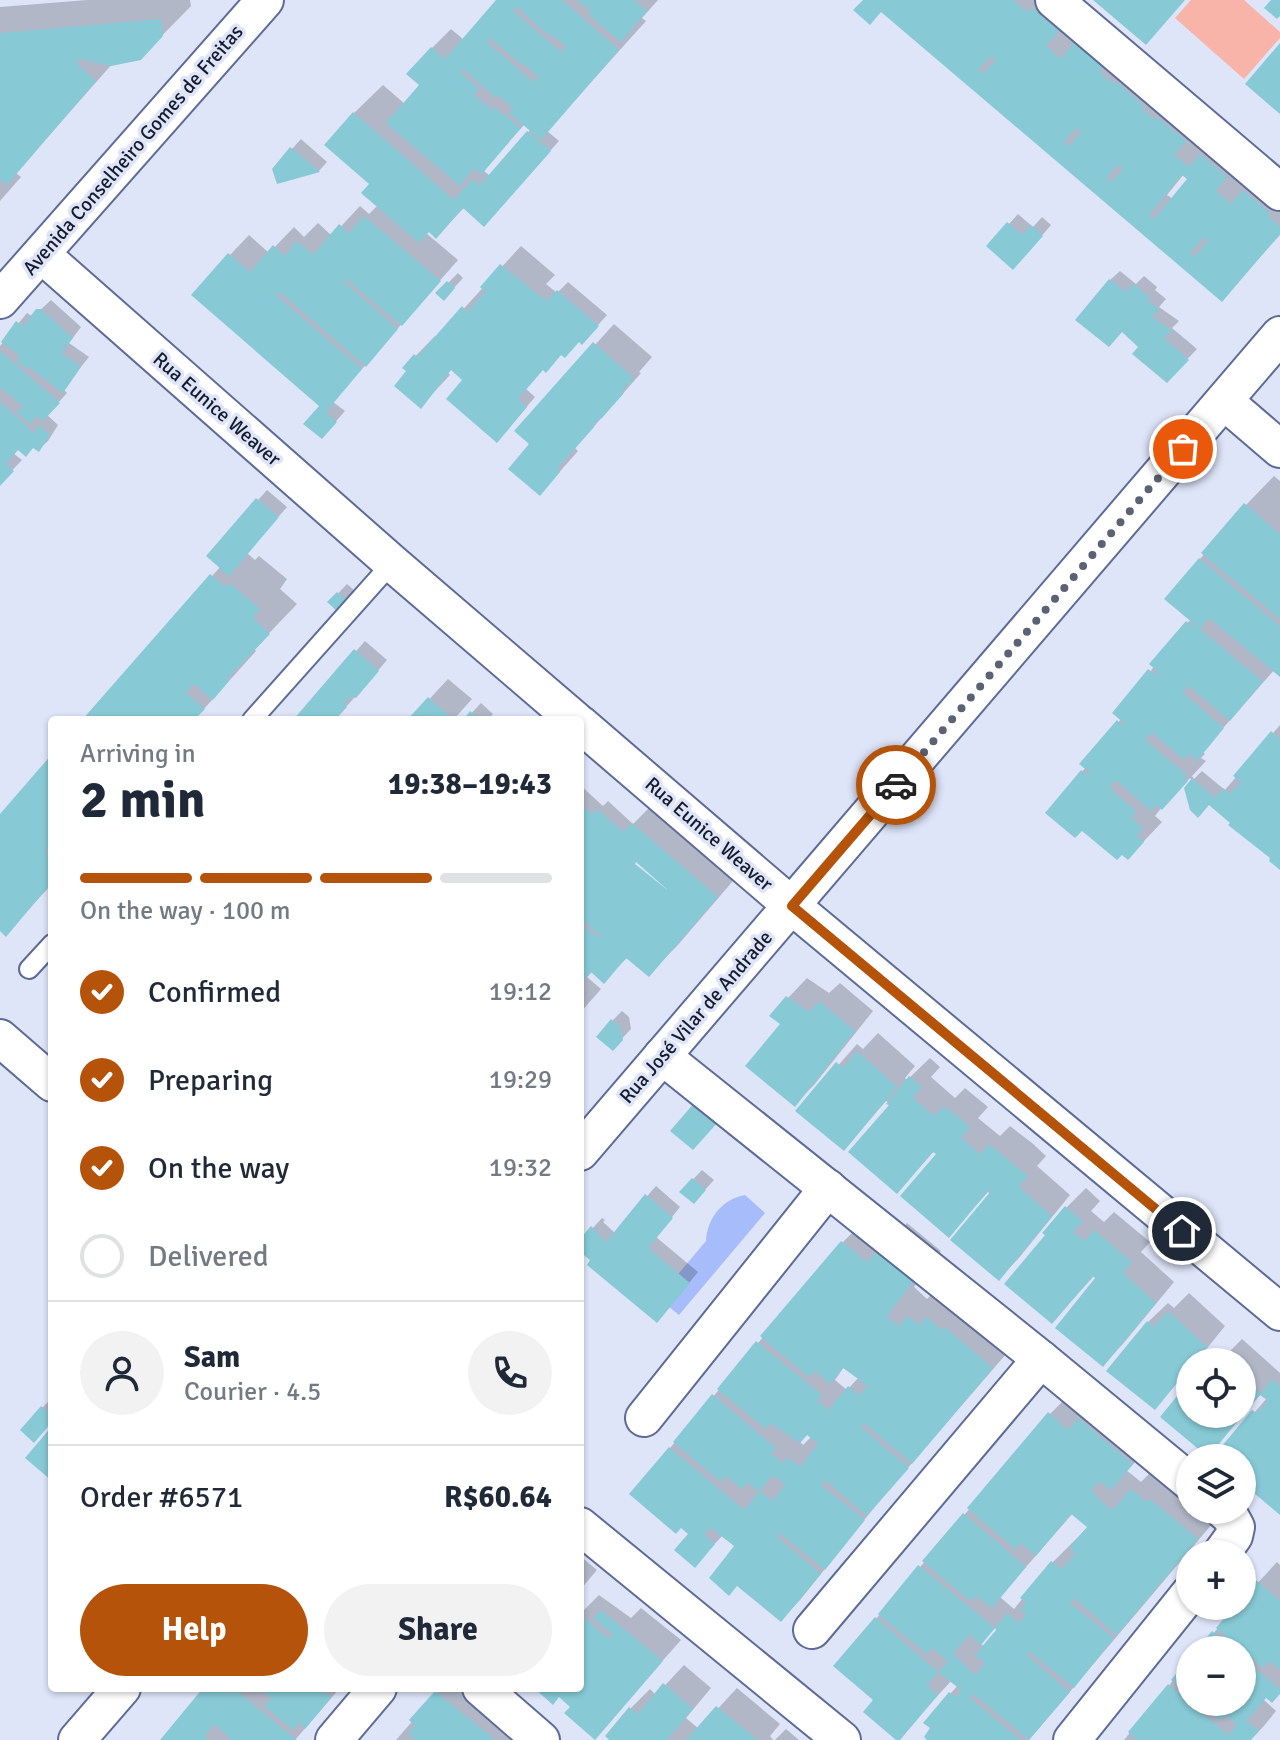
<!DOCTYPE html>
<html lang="en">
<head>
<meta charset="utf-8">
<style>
  :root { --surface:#fff; --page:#f2f2f3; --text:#1f2937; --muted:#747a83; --line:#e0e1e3; --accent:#b45309 }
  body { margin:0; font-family:Signika,sans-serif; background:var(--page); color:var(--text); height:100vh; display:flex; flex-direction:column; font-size:30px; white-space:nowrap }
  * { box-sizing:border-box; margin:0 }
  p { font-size:26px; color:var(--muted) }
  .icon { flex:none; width:44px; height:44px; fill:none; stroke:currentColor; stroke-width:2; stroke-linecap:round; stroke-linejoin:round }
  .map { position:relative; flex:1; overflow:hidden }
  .details { position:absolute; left:48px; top:716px; width:536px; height:976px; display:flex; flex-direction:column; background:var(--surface); border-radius:8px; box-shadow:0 2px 6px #0004 }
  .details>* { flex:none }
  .controls { position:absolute; left:1176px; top:1348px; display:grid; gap:16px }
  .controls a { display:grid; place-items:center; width:80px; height:80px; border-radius:50%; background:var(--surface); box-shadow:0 2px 6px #0004; font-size:40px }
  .pin { position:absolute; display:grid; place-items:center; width:68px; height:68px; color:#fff; margin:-34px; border:4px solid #fff; border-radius:50%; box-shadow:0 2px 8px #0007 }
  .courier { position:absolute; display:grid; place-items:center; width:80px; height:80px; margin:-40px; border:6px solid #b45309; border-radius:50%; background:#fff; color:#222; box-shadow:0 2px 10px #0007 }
  .head em { font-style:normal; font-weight:700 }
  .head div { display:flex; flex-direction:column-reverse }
  .head { display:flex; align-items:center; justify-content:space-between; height:136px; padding:0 32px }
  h1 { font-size:52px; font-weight:700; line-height:60px }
  .bar { display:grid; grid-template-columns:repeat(4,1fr); gap:12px 8px; align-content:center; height:96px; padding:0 32px }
  .bar i { height:10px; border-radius:6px; background:var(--line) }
  .bar .current { background:var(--accent) }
  .bar p { grid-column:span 4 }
  .line { display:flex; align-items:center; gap:20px; padding:0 32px; border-top:2px solid var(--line) }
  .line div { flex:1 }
  .round { display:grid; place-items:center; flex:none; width:84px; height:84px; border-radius:42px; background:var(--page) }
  ol { padding:0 32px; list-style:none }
  li { display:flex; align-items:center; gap:24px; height:88px }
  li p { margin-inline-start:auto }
  li .icon { padding:8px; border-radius:50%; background:var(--accent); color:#fff; stroke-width:4 }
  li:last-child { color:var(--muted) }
  li i { width:44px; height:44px; border:4px solid var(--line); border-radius:50% }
  .button { display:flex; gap:16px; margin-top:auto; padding:16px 32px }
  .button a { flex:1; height:92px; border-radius:48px; background:var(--accent); color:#fff; font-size:32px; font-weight:700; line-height:92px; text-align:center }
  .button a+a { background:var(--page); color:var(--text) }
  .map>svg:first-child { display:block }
  .green { fill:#f8b4a8 }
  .water { fill:#a7bcfb }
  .shadow { fill:#0003; fill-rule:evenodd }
  .building { fill:#87cad6; fill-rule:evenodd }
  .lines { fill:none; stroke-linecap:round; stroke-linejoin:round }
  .service-casing { stroke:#5d6b96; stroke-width:22 }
  .minor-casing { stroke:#5d6b96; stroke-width:40 }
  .service { stroke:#fff; stroke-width:18 }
  .minor { stroke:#fff; stroke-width:36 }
  .done { stroke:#5b6274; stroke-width:8; stroke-dasharray:0 14.4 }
  .route { stroke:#b45309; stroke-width:10 }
  .labels { text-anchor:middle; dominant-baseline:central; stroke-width:7; stroke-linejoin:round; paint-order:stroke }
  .street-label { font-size:20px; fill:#151b2c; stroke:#dee5f9 }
</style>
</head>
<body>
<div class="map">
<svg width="1280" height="1740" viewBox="0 0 1280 1740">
  <rect width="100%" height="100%" fill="#dee5f9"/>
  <polygon class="green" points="1191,0 1244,0 1280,32 1280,38 1244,79 1175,18"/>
  <path class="water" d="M745 1195 765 1213 679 1315 658 1298 706 1241C707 1219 722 1199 745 1195Z"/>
  <g class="shadow">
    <polygon points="87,0 190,0 191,6 140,58 113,63 16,173 21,177 0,201 0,7"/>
    <path d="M499 0H658L642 18 646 21 547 131 559 141 493 215 465 207 436 236 429 230 426 233 458 260 333 402 345 411 331 427 322 406 230 255 249 235 269 253 294 227 304 237 318 223 332 236 360 206 369 214 378 205 354 113 383 85 405 104 422 84 432 48 451 29 464 40ZM525 124 531 129 490 176 483 170Z"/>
    <path d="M865 0H1064L1280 186V235L1222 299 882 11ZM1184 174 1190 179 1173 199 1167 195Z"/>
    <polygon points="301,139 327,162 319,171 278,182 292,149"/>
    <polygon points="1018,214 1033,227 1042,217 1051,225 1023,258 1009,224"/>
    <polygon points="521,246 555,275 546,284 557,293 568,282 607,315 591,333 544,367 526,389 535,397 506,431 465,380 452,368 448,373 450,375 421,406 409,371 404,368 435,336 437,338"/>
    <polygon points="1120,271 1136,284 1144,276 1157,287 1155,290 1166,299 1159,307 1179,321 1172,328 1197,349 1176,371 1141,347 1110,280"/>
    <polygon points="458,273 463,278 453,289 438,293"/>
    <polygon points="51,300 81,327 69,343 89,357 63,389 67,393 47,415 58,425 48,441 38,450 34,446 18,448 13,453 22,460 0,483 0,346 27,313 33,317"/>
    <polygon points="614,324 652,357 639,372 641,373 575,448 578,451 540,494 532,444 517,431"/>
    <polygon points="1274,476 1280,481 1280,673 1275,669 1202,752 1205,754 1201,758 1206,761 1192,776 1194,779 1202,771 1225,790 1280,725 1280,868 1273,858 1233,823 1190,778 1162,807 1155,816 1162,822 1128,858 1082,828 1048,813 1086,767 1082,764 1122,718 1154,666 1152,664 1191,619 1200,559 1246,505"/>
    <polygon points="267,490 287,507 247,553 255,560 259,556 287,579 280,589 297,604 254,649 256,651 194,720 85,720 221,566 209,556"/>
    <polygon points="347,584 355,591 337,609 330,602"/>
    <polygon points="365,641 387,660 365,686 334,720 296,720"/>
    <polygon points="448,679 472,699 455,718 457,720 410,720"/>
    <polygon points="481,703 493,714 488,720 465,720"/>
    <polygon points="52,757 52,884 6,934 0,929 0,817"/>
    <path d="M580 785 603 806 608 801 633 824 661 796 745 867 677 946 648 975 628 957 603 981 593 971 587 977 601 989 580 1013ZM636 859 668 888 665 893 632 864Z"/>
    <polygon points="807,978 829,993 840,983 873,1011 814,1085 794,1105 782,1024 788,998"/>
    <polygon points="622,1011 629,1017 631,1029 613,1048 612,1021"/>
    <polygon points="878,1033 915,1066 905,1078 907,1080 930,1058 940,1067 931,1077 955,1098 965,1088 988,1107 978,1118 1000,1136 1010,1126 1032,1143 1046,1156 1037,1166 1070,1195 1018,1259 999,1278 991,1195 988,1192 949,1235 939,1154 934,1151 897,1192 892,1105 886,1101 844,1149 798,1111 857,1044 863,1049"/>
    <polygon points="702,1170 714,1180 703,1192 682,1191"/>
    <polygon points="656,1186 680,1207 656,1237 698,1272 666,1311 580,1249 580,1242 602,1218 605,1220 603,1222 615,1233"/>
    <polygon points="1086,1188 1100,1201 1091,1211 1104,1222 1114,1212 1150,1242 1141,1252 1174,1282 1122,1345 1103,1364 1097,1278 1094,1276 1052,1322 1066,1208"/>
    <path d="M871 1214 896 1234 907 1223 941 1251 914 1287 927 1299 937 1289 1020 1338 881 1499 800 1600 781 1620 737 1546 723 1535 695 1565 691 1534 670 1448 843 1242ZM844 1367 860 1376 847 1390 835 1380ZM807 1433 812 1436 803 1445 799 1441Z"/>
    <polygon points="1189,1293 1225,1326 1196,1362 1190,1362 1190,1369 1155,1407 1148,1322 1168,1303 1174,1308"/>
    <polygon points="1242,1339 1280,1373 1280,1512 1242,1480 1242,1458 1215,1458 1267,1398 1262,1393 1208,1455 1162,1417 1190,1383 1190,1414 1242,1414 1242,1362 1208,1362 1221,1349 1227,1354"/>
    <path d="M1078 1386 1097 1402 1108 1391 1160 1435 1127 1471 1130 1473 1141 1482 1161 1462 1190 1480V1510H1224L1029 1740H931L933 1728 926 1722 958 1685 952 1680 898 1739 876 1699 836 1666 1050 1414ZM1073 1513 1089 1526 1053 1562 1014 1609 1000 1597ZM995 1628H1001L985 1647 980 1643Z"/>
    <polygon points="51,1399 52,1399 52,1420 42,1408"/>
    <polygon points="580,1556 597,1570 580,1590"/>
    <polygon points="1277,1562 1280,1565 1280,1692 1267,1696 1264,1700 1276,1711 1263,1727 1250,1740 1124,1740 1190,1660 1190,1702 1242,1702 1242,1650 1199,1650 1237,1606 1242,1606 1242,1600"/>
    <polygon points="599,1595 631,1618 641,1608 681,1640 595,1737 573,1706 560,1695 537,1688 580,1688 580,1614"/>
    <polygon points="684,1665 711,1688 686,1718 699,1729 737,1688 780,1724 770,1736 773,1740 612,1740 631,1708 650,1689 656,1695"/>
    <polygon points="206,1688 340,1688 295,1740 163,1740"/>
    <polygon points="441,1688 474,1688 536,1740 396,1740"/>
    <polygon points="786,1729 799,1740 775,1740"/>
  </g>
  <g class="building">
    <path d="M496 0H562L619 50 541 140 509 113 513 108 498 95 496 98 463 69 460 72 479 89 474 95 492 110 494 107 521 128 481 175 474 168 460 186 386 123 419 85 406 74 431 47 445 59ZM517 7 549 36 551 34 566 47 561 52 513 11ZM490 38 523 66 524 64 539 77 533 82 487 42Z"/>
    <polygon points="577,0 634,0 647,11 621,42 589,15 592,12"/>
    <path d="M863 0H1013L1027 12 1031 7 1059 31 1046 46 1061 59 1074 43 1103 67 1099 72 1113 84 1115 81 1144 106 1141 108 1155 120 1157 117 1186 141 1174 155 1189 167 1200 154 1227 177 1216 191 1231 204 1243 190 1270 213 1268 216 1280 227V234L1222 302 881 12 870 25 853 10ZM991 56 996 60 983 74 978 70ZM1076 128 1081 132 1069 146 1064 142ZM1118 165 1123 169 1111 182 1106 179ZM1182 175 1187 179 1154 219 1149 215ZM1204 237 1208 241 1195 256 1190 253Z"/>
    <polygon points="1093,0 1185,0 1146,45"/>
    <polygon points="1271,0 1280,0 1280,16 1277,19 1264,8"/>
    <polygon points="161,19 163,36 141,60 111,66 80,59 76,63 96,81 7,185 0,179 0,33"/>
    <polygon points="1280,43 1280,114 1245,84"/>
    <polygon points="353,112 454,200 473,179 480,185 527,131 551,151 484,227 463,208 436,239 429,232 419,243 361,193 369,184 324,145"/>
    <polygon points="290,147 320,172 277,184 272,169"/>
    <polygon points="364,216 441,281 402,326 346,279 344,282 398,329 366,367 280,292 276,295 362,369 326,412 337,422 322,439 303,424 319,406 191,295 228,253 250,272 273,245 284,256 297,241 313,255 339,224 349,233"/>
    <polygon points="1007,222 1022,235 1031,225 1043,236 1013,270 986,246"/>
    <polygon points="500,264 546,301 557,290 599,326 582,345 579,342 565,358 561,355 546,373 543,370 518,399 527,407 497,443 446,399 462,380 451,370 421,409 394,386 406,371 402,368 414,354 417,357 462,306 467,312 485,292 480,287"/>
    <polygon points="1109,279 1126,292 1133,284 1150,297 1147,300 1159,309 1152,317 1172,331 1164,338 1189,360 1167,383 1132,354 1138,347 1122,332 1109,347 1075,320"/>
    <polygon points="447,281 455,288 444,301 435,293"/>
    <polygon points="36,309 41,309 73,338 61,353 81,367 63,393 27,366 26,369 16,361 20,356 1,342 16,321 23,326"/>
    <polygon points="593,342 634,378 621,392 624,393 601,419 600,418 593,426 594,427 557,469 560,472 540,496 508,469 529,444 514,431"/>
    <polygon points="0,351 60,403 43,421 37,416 30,424 17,413 23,406 0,387"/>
    <polygon points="0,402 34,433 39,425 50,435 39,452 33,448 26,457 18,450 6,464 14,471 0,486"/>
    <polygon points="256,498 279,517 229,576 206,556"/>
    <polygon points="1244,503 1280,534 1280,619 1201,553"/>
    <polygon points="1199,558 1280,626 1280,677 1209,618 1200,629 1263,682 1230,721 1189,686 1183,693 1224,728 1197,761 1189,754 1184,760 1152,732 1145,740 1187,775 1184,778 1188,781 1162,810 1156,805 1151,811 1116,780 1109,788 1136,811 1131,817 1143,828 1137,836 1144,842 1128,860 1122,855 1117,860 1082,831 1075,838 1045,813 1081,770 1088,776 1090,773 1079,764 1117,720 1123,726 1125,724 1112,713 1148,669 1156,675 1158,672 1149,664 1186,621 1192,626 1194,624 1164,599"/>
    <polygon points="210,574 226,587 230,583 260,609 253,618 270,634 227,679 229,681 213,700 194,684 186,693 205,709 194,720 82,720"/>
    <polygon points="337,592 347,601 338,612 327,602"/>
    <polygon points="354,649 379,671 356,698 352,695 344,704 347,707 335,720 293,720"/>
    <polygon points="428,697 454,720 407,720"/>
    <polygon points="470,711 481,720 463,720"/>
    <polygon points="1271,731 1280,739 1280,870 1269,861 1270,858 1228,825 1230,823 1209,805 1198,818 1190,810 1184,788 1192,778 1215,798 1223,788 1230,794 1241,782 1233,776"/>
    <polygon points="52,754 52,846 45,854 52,860 52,882 6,937 0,931 0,814"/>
    <path d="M580 803 592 814 597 809 623 832 632 823 718 897 649 977 626 958 604 984 591 972 580 985V923L599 938 600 935 580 918ZM636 862 670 892 635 864Z"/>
    <polygon points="786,996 809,1012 819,1001 855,1031 795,1107 745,1066 780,1024 769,1016"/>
    <polygon points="611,1019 620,1027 623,1040 613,1051 596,1037"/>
    <polygon points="857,1051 897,1087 844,1151 795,1111 836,1062 843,1068"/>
    <polygon points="909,1076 922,1087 913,1098 934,1116 944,1106 961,1119 970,1128 961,1138 980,1154 989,1144 1012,1163 1028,1176 1019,1187 1052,1216 999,1281 950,1240 991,1191 989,1190 949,1238 900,1196 936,1154 933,1152 897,1194 848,1152 889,1105 886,1104"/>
    <polygon points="695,1102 719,1121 693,1150 670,1131"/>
    <polygon points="692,1178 706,1190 694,1204 679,1192"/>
    <polygon points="645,1194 673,1218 648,1248 690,1283 657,1323 587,1265 590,1260 580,1252 580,1239 591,1226 606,1242"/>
    <polygon points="1065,1206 1083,1221 1073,1232 1085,1241 1094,1230 1132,1262 1123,1273 1156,1303 1103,1367 1055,1328 1095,1278 1093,1276 1052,1324 1004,1284 1045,1235 1042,1233"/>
    <path d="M841 1241 867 1262 878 1250 914 1280 887 1316 898 1326 907 1316 919 1325 926 1317 942 1330 945 1327 993 1368 912 1464 864 1423 861 1427 909 1468 867 1516 825 1480 821 1485 865 1520 825 1570 780 1533 777 1537 821 1574 781 1622 737 1586 729 1596 709 1578 734 1546 711 1528 704 1535 715 1544 695 1568 674 1550 688 1534 681 1528 676 1534 629 1494 669 1447 744 1510 759 1492 748 1483 742 1489 726 1476 721 1482 673 1442 712 1394 776 1448 771 1454 783 1463 788 1457 800 1467 818 1444 807 1435 800 1443 770 1423 766 1429 717 1389 756 1341 822 1395 817 1400 828 1410 848 1386 859 1395 868 1386 843 1368 830 1384 815 1371 809 1377 760 1336ZM773 1475 785 1485 772 1501 760 1491Z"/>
    <polygon points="1168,1311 1207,1347 1194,1362 1190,1362 1190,1367 1155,1410 1106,1371 1147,1321 1154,1327"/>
    <polygon points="1242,1375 1261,1393 1208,1457 1160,1417 1190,1380 1190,1414 1242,1414"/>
    <polygon points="1272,1379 1280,1386 1280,1515 1242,1483 1242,1458 1212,1458 1252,1410 1257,1413 1268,1401 1260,1395"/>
    <polygon points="41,1406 52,1416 52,1422 34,1443 20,1430"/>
    <polygon points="1048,1412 1068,1430 1078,1418 1133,1464 1111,1490 1100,1481 1091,1490 1101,1501 1112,1510 1131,1489 1146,1502 1150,1499 1198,1539 1117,1635 1074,1598 1070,1603 1114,1638 1074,1688 1030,1652 1027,1655 1070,1692 1029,1740 974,1694 970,1698 1021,1740 927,1740 924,1737 930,1728 923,1723 949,1692 956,1697 961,1690 938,1672 948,1661 932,1648 927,1654 878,1614 918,1565 995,1628 981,1645 969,1635 953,1654 975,1675 985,1663 975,1655 996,1630 995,1628 1007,1613 1019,1623 1026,1614 1020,1610 1026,1603 1020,1598 1051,1561 1062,1569 1076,1553 1069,1548 1087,1527 1071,1514 1036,1556 1021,1543 1015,1549 967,1508"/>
    <polygon points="52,1426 52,1481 25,1458"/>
    <polygon points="963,1513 1026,1567 992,1608 976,1596 970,1601 922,1561"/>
    <polygon points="1256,1580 1280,1601 1280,1670 1269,1661 1263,1668 1216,1628 1234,1606 1242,1606 1242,1597"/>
    <polygon points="601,1610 663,1661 595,1740 564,1713 570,1707 559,1697 553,1705 534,1688 580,1688 580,1614 609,1639 613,1635 593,1618"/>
    <polygon points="875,1617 938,1672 927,1685 938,1695 900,1740 896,1740 863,1712 873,1700 833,1666"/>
    <polygon points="1212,1631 1234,1650 1196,1650"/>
    <polygon points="1190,1657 1190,1696 1171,1680"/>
    <polygon points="1242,1657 1280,1689 1280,1694 1272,1703 1266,1698 1246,1721 1259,1731 1251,1740 1137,1740 1128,1732 1168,1684 1228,1735 1237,1724 1225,1715 1220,1721 1198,1702 1242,1702"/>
    <polygon points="663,1683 693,1709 667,1740 609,1740 605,1736 629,1707 638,1714"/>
    <polygon points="203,1688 244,1688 239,1693 297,1740 232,1740 214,1724 205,1736 209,1740 160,1740"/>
    <polygon points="258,1688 320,1688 331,1698 305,1729 299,1722 293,1730 264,1706 271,1698"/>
    <polygon points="435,1691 495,1740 416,1740 408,1733 415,1726 409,1720"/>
    <polygon points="716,1706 748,1732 757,1740 686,1740"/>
  </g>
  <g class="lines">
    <defs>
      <g id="service">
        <polyline points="252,720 392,563"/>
        <polyline points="29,969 52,944"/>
      </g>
      <g id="minor">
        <polyline points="1054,0 1280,192"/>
        <polyline points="41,254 392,563 575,720"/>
        <polyline points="0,300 265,0"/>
        <polyline points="1224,401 1280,449"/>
        <polyline points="580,724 792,906 1280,1312"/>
        <polyline points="0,1038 52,1083"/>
        <polyline points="662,1056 1041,1359 1190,1482"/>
        <polyline points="580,1152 1280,335"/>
        <polyline points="644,1418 828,1188"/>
        <polyline points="580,1526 842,1740"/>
        <polyline points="1221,1554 1234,1536 1236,1527 1230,1516 1223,1510"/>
        <polyline points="812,1630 1041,1359"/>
        <polyline points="481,1688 541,1740"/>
        <polyline points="77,1740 122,1688"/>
        <polyline points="334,1740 378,1688"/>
        <polyline points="1072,1740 1190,1593"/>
      </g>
    </defs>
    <use href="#service" class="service-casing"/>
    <use href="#minor" class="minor-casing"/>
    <use href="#service" class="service"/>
    <use href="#minor" class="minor"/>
  </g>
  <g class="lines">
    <polyline class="done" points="896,785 1183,449"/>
    <polyline class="route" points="896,785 792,906 1182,1231"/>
  </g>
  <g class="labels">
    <g class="street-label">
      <text transform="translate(133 150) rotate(-49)">Avenida Conselheiro Gomes de Freitas</text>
      <text transform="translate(217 409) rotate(41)">Rua Eunice Weaver</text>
      <text transform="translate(709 834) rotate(41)">Rua Eunice Weaver</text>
      <text transform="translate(696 1017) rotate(-49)">Rua José Vilar de Andrade</text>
    </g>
  </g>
</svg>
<div class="controls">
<a><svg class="icon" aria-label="locate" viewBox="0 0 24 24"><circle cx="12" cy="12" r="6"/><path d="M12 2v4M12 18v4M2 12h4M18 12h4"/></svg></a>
<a><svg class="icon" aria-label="layers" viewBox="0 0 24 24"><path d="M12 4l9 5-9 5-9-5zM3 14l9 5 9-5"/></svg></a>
<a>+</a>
<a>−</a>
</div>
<div class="pin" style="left:1183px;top:449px;background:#ea580c"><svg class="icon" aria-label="bag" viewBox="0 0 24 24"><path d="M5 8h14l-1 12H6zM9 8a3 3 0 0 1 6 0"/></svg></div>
<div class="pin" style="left:1182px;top:1231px;background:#1f2937"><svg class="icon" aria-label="home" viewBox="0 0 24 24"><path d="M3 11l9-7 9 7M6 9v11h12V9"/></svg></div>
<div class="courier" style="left:896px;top:785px"><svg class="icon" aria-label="car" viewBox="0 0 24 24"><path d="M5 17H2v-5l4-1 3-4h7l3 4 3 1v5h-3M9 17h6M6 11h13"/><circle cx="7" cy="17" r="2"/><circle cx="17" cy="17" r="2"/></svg></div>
<section class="details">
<div class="head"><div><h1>2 min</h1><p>Arriving in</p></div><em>19:38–19:43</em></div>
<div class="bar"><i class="current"></i><i class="current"></i><i class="current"></i><i></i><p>On the way · 100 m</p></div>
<ol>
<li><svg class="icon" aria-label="check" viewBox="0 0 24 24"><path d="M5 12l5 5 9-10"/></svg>Confirmed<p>19:12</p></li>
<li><svg class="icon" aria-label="check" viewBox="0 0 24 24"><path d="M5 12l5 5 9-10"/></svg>Preparing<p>19:29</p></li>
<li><svg class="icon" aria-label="check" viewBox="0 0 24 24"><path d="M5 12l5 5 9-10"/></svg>On the way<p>19:32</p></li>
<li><i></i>Delivered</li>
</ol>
<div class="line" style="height:144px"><a class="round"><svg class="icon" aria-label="person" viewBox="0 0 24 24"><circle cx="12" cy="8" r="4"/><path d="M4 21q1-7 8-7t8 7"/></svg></a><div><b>Sam</b><p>Courier · 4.5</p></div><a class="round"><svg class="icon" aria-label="phone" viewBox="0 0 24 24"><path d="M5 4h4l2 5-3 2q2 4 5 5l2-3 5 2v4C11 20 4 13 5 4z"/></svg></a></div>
<div class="line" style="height:104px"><div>Order #6571</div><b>R$60.64</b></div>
<div class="button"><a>Help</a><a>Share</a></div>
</section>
</div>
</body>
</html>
